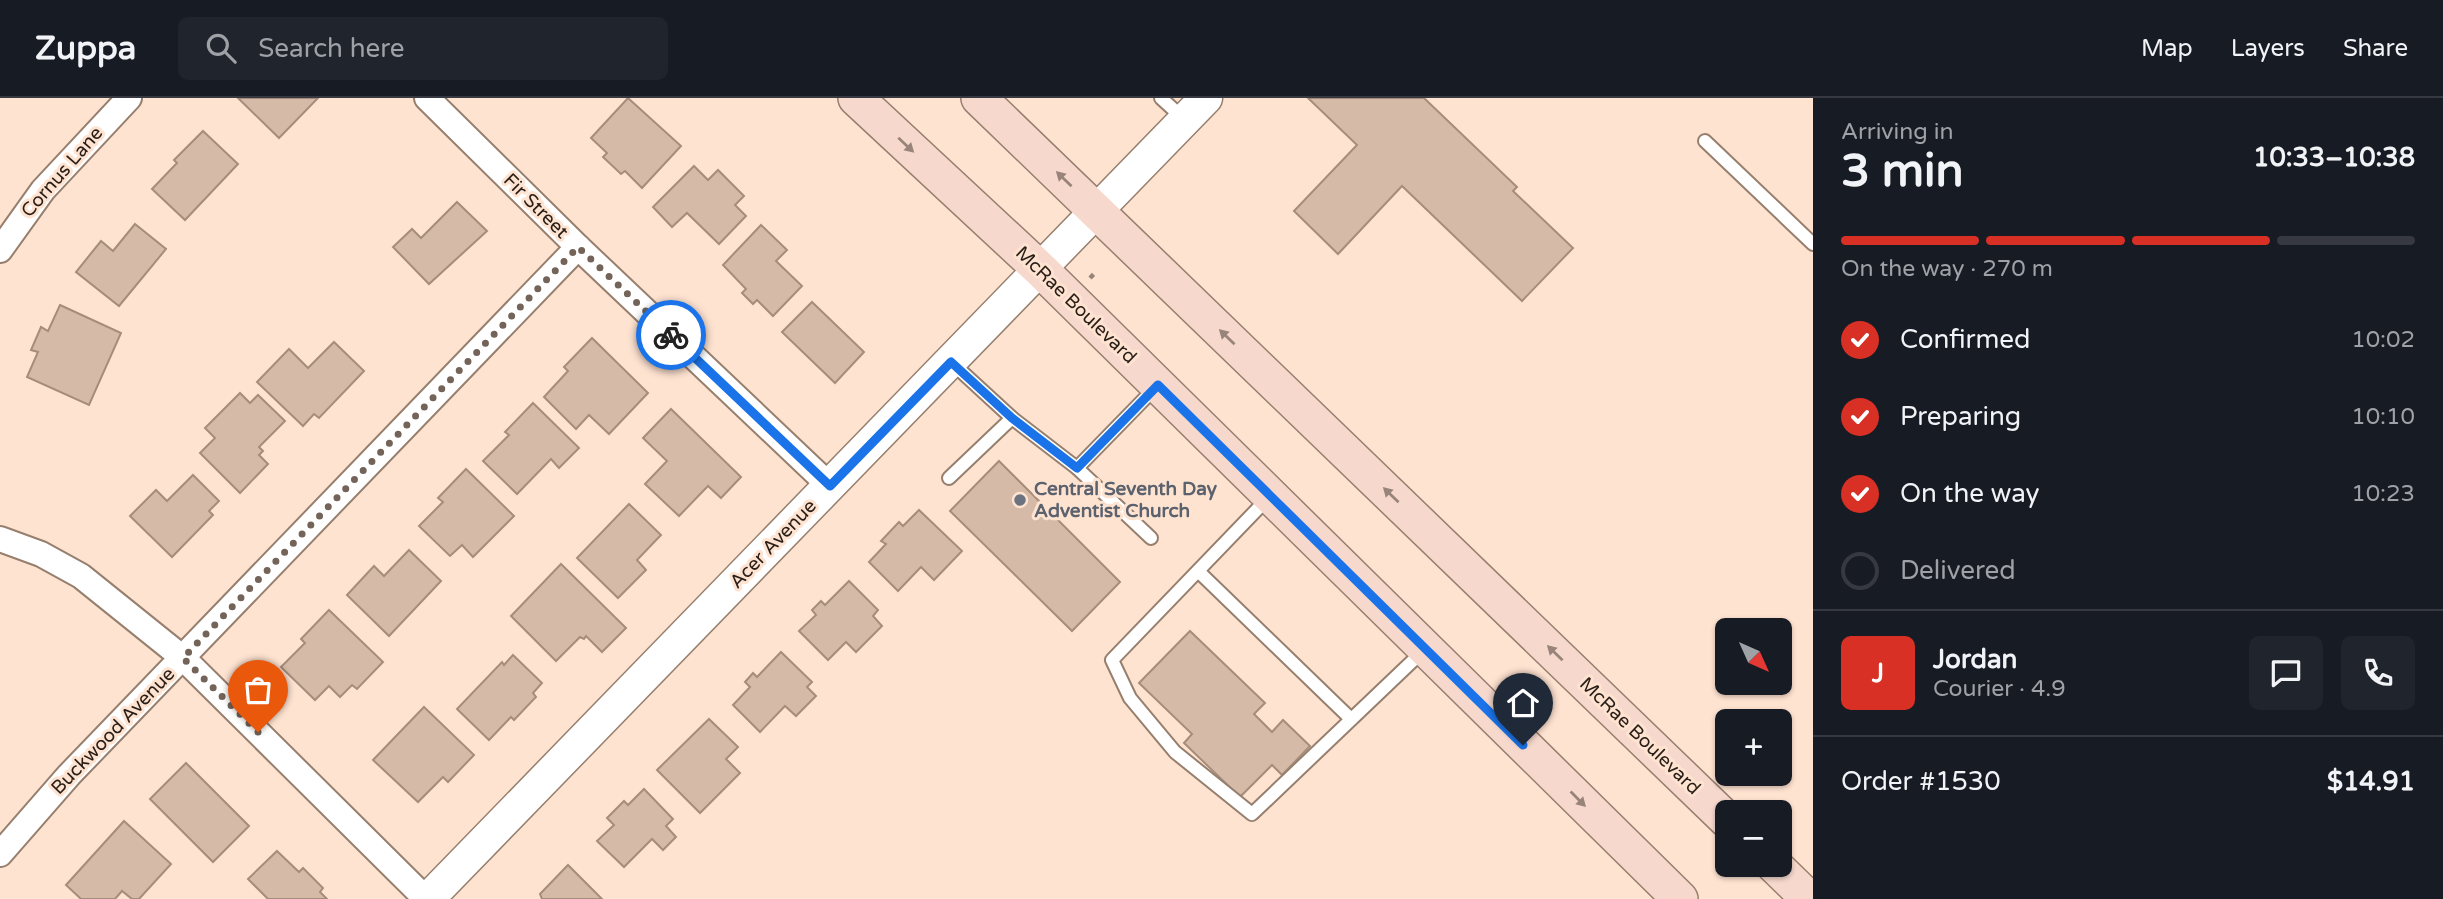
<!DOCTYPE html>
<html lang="en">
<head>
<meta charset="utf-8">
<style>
  :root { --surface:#171b24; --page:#20242c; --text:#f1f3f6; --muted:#9ea1a6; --line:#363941; --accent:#d93025 }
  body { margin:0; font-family:"Varela Round",sans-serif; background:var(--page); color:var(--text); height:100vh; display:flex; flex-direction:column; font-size:26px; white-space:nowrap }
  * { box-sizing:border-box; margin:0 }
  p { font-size:23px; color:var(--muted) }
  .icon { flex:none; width:38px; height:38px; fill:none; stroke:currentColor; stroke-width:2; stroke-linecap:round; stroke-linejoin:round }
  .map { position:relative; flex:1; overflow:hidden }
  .side { display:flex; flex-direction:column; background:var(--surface); width:630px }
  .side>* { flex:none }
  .needle { width:46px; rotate:135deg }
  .controls { position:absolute; left:1715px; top:520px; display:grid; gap:14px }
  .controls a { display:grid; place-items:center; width:77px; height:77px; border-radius:10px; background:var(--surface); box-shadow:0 2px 5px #0004; font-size:35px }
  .pin { position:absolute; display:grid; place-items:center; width:60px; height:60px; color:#fff; margin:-72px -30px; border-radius:50% 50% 50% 0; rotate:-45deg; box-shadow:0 0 7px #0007 }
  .pin .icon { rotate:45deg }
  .courier { position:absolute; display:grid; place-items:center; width:70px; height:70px; margin:-35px; border:5px solid #1a73e8; border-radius:50%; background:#fff; color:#222; box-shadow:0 2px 9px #0007 }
  .overview em { font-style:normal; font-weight:700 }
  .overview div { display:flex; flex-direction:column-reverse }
  .overview { display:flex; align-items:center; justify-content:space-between; height:119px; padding:0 28px }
  h1 { font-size:46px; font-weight:700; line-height:52px }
  .bar { display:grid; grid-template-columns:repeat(4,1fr); gap:10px 7px; align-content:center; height:84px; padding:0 28px }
  .bar i { height:9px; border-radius:5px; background:var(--line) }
  .bar .current { background:var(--accent) }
  .bar p { grid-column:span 4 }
  .line { display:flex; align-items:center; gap:18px; padding:0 28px; border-top:2px solid var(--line) }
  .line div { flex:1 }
  .round { display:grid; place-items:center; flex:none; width:74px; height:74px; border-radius:10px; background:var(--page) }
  ol { padding:0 28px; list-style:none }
  li { display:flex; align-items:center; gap:21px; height:77px }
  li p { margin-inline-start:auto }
  li .icon { padding:7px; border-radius:50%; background:var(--accent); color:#fff; stroke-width:4 }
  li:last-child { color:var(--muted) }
  li i { width:38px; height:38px; border:4px solid var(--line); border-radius:50% }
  header { display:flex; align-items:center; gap:42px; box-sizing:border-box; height:98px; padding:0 35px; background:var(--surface); border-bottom:2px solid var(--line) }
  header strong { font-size:33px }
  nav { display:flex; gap:38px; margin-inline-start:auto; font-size:24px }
  .search { width:490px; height:63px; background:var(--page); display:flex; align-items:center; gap:18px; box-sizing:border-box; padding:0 24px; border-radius:10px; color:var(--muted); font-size:26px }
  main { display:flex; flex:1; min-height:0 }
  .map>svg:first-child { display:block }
  .building { fill:#d5baa8; stroke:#a68d7b; stroke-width:2 }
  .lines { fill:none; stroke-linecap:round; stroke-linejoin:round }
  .service-casing { stroke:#977f6e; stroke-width:16 }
  .minor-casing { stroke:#977f6e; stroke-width:28 }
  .tertiary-casing { stroke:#977f6e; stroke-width:35 }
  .secondary-casing { stroke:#977f6e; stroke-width:38 }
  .path { stroke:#978477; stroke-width:4.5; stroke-dasharray:5 5; stroke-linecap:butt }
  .service { stroke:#fff; stroke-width:12 }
  .minor { stroke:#fff; stroke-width:24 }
  .tertiary { stroke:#fff; stroke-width:32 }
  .secondary { stroke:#f6d8cd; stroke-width:35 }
  .oneway { fill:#99847b }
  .done { stroke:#736358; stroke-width:7; stroke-dasharray:0 12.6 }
  .route { stroke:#1a73e8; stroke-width:9 }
  .worship-dot { fill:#6b7280; stroke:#ffe3d1; stroke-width:2.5 }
  .labels { text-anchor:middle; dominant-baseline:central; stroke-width:6; stroke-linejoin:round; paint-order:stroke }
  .street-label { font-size:19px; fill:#281e17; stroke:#ffe3d1 }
  .worship-label { font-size:19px; font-weight:bold; fill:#5b616d; stroke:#ffe3d1; text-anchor:start }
</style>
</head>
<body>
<header>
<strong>Zuppa</strong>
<div class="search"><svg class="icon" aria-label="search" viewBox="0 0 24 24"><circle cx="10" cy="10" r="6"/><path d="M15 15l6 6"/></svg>Search here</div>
<nav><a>Map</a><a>Layers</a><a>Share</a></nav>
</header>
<main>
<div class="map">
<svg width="1813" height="801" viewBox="0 0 1813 801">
  <rect width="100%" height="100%" fill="#ffe3d1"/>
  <g class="building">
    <polygon points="238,0 318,0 279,40"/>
    <polygon points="628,0 681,48 642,90 625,73 621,76 603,59 607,55 591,40"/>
    <polygon points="1308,0 1424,0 1517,89 1513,93 1573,150 1522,203 1402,88 1338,156 1294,113 1357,47"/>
    <polygon points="203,33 238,66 185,122 152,91 177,65 174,62"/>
    <polygon points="694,68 708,82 718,72 744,98 735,107 746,118 719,146 687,115 672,129 653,109"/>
    <polygon points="457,104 487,133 429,186 393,149 412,131 421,140"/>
    <polygon points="135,126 166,151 119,208 76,174 101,143 113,153"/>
    <polygon points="761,127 787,152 776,163 802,188 773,218 757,202 753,206 742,195 746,191 723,167"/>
    <polygon points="812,204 864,254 835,285 782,234"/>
    <polygon points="60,207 121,235 89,307 27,279 38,254 31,252 41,229 48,233"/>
    <polygon points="592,240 648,295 609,336 589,317 576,331 544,299 568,273 564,269"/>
    <polygon points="334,244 364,273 319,320 314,316 303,328 257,284 289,251 308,270"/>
    <polygon points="240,295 250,305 258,297 285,323 259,349 263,353 259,357 268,366 240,395 200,355 215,340 205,330"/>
    <polygon points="533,305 579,350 559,370 551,361 517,396 483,363 509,337 505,334"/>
    <polygon points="671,311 741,379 721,400 708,388 679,418 645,386 667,363 643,340"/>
    <polygon points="999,363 1120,484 1072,533 950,413"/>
    <polygon points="466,371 514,418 473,459 462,447 450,458 419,428 443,404 438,400"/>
    <polygon points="193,377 219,403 209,413 213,417 172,459 130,418 156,392 167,403"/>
    <polygon points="629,406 661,437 637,462 646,472 618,500 577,460"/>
    <polygon points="919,412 962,453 934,482 921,469 898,493 869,464 886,446 881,443 899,424 903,428"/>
    <polygon points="409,452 441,483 389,538 347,497 374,468 384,478"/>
    <polygon points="561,466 626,530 602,554 586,538 584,541 580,539 556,563 511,518"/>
    <polygon points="849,483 878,512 873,518 882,528 856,554 846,544 828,562 799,533 816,517 812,512 821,503 825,507"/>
    <polygon points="329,512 383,564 357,591 352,587 340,599 329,588 315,602 281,569 305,545 301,541"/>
    <polygon points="1190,533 1265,605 1254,616 1272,634 1283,622 1310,648 1282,677 1272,667 1240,699 1184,645 1192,636 1139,585"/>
    <polygon points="781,554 812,584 807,589 816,598 796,618 785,608 760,634 733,607 750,589 745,584 753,575 757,579"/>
    <polygon points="513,557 542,585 533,595 536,599 514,622 511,619 489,642 457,611 502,564 504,567"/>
    <polygon points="424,609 474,657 448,684 443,679 418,704 373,662"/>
    <polygon points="709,621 738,649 726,661 740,675 700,715 657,672"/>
    <polygon points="186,665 249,728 213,764 150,701"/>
    <polygon points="644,691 673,721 666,728 676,739 663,752 652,741 624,769 597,743 614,727 607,720 624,703 628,707"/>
    <polygon points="124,723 171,766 139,801 132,801 122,793 115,801 81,801 66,787"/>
    <polygon points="277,753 299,774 303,770 323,790 320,794 327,801 268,801 248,781"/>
    <polygon points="568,767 602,801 542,801 540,796"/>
  </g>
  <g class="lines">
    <defs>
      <g id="service">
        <polyline points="1161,0 1184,21"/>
        <polyline points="1705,43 1813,146"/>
        <polyline points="951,264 1012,320 1077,370"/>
        <polyline points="949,380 1012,320"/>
        <polyline points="1270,398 1112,562 1130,600 1175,654 1252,716 1423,553"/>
        <polyline points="1151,440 1077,370 1158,287"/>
        <polyline points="1198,473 1351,621"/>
      </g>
      <g id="minor">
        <polyline points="427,0 578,149 830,388"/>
        <polyline points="0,152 43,92 129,0"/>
        <polyline points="0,441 41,456 81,478 183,560 426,801"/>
        <polyline points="0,756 69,677 578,149"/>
      </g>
      <polyline id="tertiary" points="428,801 1206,0"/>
      <g id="secondary">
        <polyline points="856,0 1041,172 1680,801"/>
        <polyline points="979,0 1727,722"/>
        <polyline points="1773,766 1809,801"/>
      </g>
    </defs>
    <use href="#service" class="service-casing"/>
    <use href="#minor" class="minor-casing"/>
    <use href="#tertiary" class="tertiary-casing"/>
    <use href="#secondary" class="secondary-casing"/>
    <polyline class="path" points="1090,180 1097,173"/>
    <use href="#service" class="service"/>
    <use href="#minor" class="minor"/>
    <use href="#tertiary" class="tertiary"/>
    <use href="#secondary" class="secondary"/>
  </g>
  <defs><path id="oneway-solid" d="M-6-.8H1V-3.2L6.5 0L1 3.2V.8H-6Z" transform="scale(1.75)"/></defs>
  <g class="oneway">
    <use href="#oneway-solid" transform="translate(906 47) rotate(43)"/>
    <use href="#oneway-solid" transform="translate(1064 81) rotate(-136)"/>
    <use href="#oneway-solid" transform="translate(1227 239) rotate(-136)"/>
    <use href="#oneway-solid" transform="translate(1391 397) rotate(-136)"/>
    <use href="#oneway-solid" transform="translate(1555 555) rotate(-136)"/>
    <use href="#oneway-solid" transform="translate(1578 701) rotate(45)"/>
  </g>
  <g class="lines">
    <polyline class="done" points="258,634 183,560 578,149 671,237"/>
    <polyline class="route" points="671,237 830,388 951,264 1012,320 1077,370 1158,287 1523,647"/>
  </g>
  <circle class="worship-dot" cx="1020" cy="402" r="7"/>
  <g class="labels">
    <g class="street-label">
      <text transform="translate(62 74) rotate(-49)">Cornus Lane</text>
      <text transform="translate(536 108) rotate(45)">Fir Street</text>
      <text transform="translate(1076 207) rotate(44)">McRae Boulevard</text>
      <text transform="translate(773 446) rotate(-46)">Acer Avenue</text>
      <text transform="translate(113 633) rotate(-46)">Buckwood Avenue</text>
      <text transform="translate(1640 638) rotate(44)">McRae Boulevard</text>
    </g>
    <g class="worship-label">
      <text x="1034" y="391">Central Seventh Day<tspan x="1034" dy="22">Adventist Church</tspan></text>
    </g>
  </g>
</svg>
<div class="controls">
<a><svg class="needle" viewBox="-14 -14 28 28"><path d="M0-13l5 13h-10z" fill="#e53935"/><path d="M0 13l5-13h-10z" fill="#9ea1a6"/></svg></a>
<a>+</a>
<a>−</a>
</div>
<div class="pin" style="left:258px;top:634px;background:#ea580c"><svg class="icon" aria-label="bag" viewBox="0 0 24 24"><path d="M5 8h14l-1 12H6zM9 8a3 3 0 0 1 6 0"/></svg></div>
<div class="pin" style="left:1523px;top:647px;background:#1f2937"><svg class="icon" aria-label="home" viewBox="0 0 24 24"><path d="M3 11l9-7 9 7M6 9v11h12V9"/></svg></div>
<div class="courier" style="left:671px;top:237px"><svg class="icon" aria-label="bike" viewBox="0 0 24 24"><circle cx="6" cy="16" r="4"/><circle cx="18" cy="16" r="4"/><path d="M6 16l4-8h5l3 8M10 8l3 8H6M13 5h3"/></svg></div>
</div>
<section class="side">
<div class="overview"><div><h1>3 min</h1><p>Arriving in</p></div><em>10:33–10:38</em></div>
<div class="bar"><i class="current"></i><i class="current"></i><i class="current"></i><i></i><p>On the way · 270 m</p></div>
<ol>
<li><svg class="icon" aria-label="check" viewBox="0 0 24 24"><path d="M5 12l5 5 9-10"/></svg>Confirmed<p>10:02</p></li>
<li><svg class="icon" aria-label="check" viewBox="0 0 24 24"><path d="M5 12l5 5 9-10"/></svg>Preparing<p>10:10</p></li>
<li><svg class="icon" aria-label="check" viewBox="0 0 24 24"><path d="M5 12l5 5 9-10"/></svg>On the way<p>10:23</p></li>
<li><i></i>Delivered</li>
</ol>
<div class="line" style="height:126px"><b class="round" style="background:var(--accent);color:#fff">J</b><div><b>Jordan</b><p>Courier · 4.9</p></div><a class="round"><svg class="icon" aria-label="chat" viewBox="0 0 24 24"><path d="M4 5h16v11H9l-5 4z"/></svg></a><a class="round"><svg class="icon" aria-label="phone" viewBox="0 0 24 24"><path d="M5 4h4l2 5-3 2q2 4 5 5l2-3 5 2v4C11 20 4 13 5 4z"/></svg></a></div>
<div class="line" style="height:91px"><div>Order #1530</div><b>$14.91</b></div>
</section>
</main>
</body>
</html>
